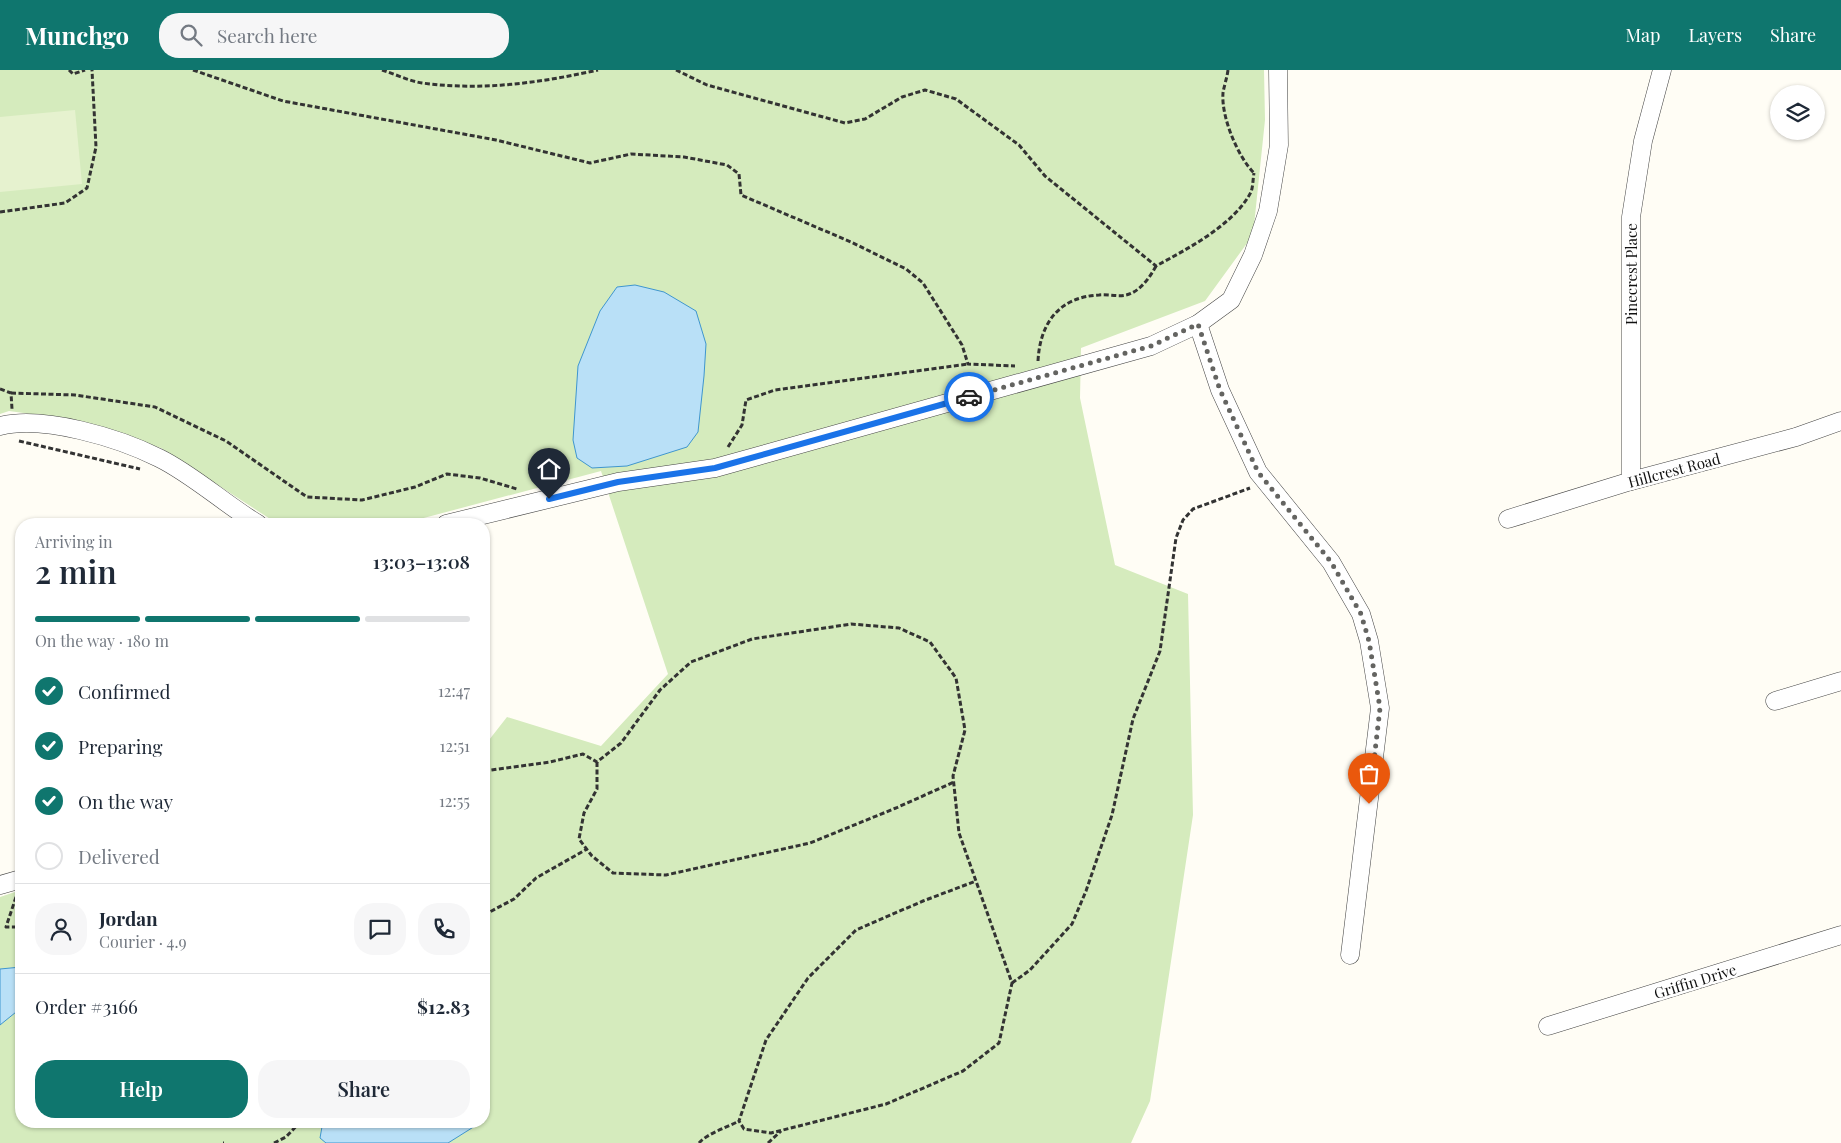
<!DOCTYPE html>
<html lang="en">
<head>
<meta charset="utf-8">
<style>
  :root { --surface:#fff; --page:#f6f6f7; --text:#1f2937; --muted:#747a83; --line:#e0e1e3; --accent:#0f766e }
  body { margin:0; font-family:"Playfair Display",serif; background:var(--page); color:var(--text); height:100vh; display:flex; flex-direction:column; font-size:19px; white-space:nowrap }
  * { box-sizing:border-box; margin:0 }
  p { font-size:16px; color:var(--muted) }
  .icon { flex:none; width:28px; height:28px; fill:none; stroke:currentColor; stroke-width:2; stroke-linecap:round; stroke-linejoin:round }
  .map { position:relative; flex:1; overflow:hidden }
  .details { position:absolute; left:15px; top:448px; width:475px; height:610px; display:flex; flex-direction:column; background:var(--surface); border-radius:20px; box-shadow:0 1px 4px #0004 }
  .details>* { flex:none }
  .controls { position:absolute; left:1770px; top:15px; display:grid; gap:10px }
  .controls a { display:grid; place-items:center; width:55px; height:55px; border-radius:50%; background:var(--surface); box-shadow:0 1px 4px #0004; font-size:25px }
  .pin { position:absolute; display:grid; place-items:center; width:42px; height:42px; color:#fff; margin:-51px -21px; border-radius:50% 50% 50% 0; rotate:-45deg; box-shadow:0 0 5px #0007 }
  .pin .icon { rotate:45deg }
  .courier { position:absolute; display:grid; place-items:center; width:50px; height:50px; margin:-25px; border:4px solid #1a73e8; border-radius:50%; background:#fff; color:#222; box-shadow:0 1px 6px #0007 }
  .overview em { font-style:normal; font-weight:600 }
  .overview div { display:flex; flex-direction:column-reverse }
  .overview { display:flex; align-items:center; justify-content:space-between; height:85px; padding:0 20px }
  h1 { font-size:32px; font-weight:600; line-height:38px }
  .bar { display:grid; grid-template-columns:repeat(4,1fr); gap:8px 5px; align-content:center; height:60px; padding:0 20px }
  .bar i { height:6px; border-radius:4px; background:var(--line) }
  .bar .active { background:var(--accent) }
  .bar p { grid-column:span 4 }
  .line { display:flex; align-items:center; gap:12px; padding:0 20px; border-top:1px solid var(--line) }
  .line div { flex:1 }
  .round { display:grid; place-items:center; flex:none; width:52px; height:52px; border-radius:20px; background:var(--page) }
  ol { padding:0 20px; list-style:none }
  li { display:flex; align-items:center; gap:15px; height:55px }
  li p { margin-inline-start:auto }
  li .icon { padding:5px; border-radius:50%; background:var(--accent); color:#fff; stroke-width:4 }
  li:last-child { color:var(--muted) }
  li i { width:28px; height:28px; border:2px solid var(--line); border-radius:50% }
  .button { display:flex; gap:10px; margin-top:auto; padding:10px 20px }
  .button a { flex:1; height:58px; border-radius:20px; background:var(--accent); color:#fff; font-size:20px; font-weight:600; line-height:58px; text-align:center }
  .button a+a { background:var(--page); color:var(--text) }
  header { display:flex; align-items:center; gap:30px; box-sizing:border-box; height:70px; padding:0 25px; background:var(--accent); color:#fff }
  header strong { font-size:24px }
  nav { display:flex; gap:28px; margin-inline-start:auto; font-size:18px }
  .search { width:350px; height:45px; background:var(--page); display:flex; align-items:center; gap:12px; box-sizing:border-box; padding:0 18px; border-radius:20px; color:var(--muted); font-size:19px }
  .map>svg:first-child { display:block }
  .green { fill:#d5ebbd }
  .pitch { fill:#e6f2cf }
  .water { fill:#b9e0f7; stroke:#3f96cf }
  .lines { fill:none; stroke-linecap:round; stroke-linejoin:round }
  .minor-casing { stroke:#444; stroke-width:19 }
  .path { stroke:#333; stroke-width:3; stroke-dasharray:5 2.5; stroke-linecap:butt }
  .minor { stroke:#fff; stroke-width:18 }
  .done { stroke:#646461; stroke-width:5; stroke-dasharray:0 9 }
  .route { stroke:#1a73e8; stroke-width:6 }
  .labels { text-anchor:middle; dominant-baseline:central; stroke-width:5; stroke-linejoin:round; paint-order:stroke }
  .street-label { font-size:15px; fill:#111; stroke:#fff }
</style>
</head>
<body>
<header>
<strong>Munchgo</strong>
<div class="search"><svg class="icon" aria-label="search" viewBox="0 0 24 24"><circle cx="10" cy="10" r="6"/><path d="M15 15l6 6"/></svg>Search here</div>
<nav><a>Map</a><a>Layers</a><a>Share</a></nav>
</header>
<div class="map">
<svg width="1841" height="1073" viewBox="0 0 1841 1073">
  <rect width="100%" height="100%" fill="#fffdf5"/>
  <polygon class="green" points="0,0 1264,0 1265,50 1253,165 1205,231 1081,278 1080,328 1115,495 1188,524 1193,745 1150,1031 1131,1073 0,1073 0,827 21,820 21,1051 484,1051 484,671 489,670 507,647 601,676 668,604 601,401 401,454 278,454 161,378 76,350 9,341 0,344"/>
  <polygon class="pitch" points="75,40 82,114 0,122 0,47"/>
  <g class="water">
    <polygon points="635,215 664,222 696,241 706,274 704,306 698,362 687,377 627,396 592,398 577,388 573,370 578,296 600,241 617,217"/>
    <polygon points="21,897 21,938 0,955 0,899"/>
    <polygon points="323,1051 483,1051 448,1073 326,1073 320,1068"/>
  </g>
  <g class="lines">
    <defs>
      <g id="minor">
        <polyline points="1198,254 1220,320 1258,402 1331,492 1361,544 1369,571 1380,638 1350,885"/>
        <path d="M0 356C44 345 119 368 159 388 192 404 226 435 258 454"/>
        <polyline points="1631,411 1631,147 1643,71 1662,0"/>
        <polyline points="1508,449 1631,411 1796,367 1841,351"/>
        <polyline points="446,454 618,412 715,398 1151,276 1198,254 1231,230 1253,185 1268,141 1279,75 1278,0"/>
        <polyline points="1775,631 1841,611"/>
        <polyline points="0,815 21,809"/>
        <polyline points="1548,956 1841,865"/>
      </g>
    </defs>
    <use href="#minor" class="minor-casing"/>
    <g class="path">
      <polyline points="69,0 73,4 85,0"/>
      <polyline points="193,0 283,31 496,70 590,93 631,84 684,87 727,95 739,104 741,125 851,172 906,199 923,213 962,275 968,294 1015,296"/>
      <path d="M382 0C395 4 409 11 422 13 482 21 539 13 598 0"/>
      <path d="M676 0 707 15 845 53 865 49 902 27 925 20 956 29 1019 75 1045 106 1156 196C1187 179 1234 155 1251 122 1253 117 1253 108 1254 103"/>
      <path d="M1228 0C1227 8 1224 16 1223 23 1221 47 1238 87 1254 103"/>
      <polyline points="0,142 65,133 87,118 96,77 92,0"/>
      <path d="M1038 291C1040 253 1059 227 1099 225 1108 224 1118 227 1126 225 1140 222 1150 207 1156 196"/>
      <polyline points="0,319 11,323 12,339"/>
      <polyline points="11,323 75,325 155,337 226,371 307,427 362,430 415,417 447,404 480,408 517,419"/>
      <polyline points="19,371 140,399"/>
      <polyline points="728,377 742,355 746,330 775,320 968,294"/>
      <polyline points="597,692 597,719 584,743 579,769 592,786 613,803 666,805 810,773 896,738 954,712"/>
      <polyline points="484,701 550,692 583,684 597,692 621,673 660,620 691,592 752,569 851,554 899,558 930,572 956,608 965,660 953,706 959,763 1012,913 999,973 963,1001 886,1034 771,1063 744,1059 739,1051 766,970 808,908 856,860 923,831 976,811"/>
      <polyline points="16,827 6,857 21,857"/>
      <polyline points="484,845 514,829 536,808 587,779"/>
      <polyline points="1012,913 1030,900 1072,854 1086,821 1112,745 1133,649 1160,581 1176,468 1183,450 1193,439 1250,418"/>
      <polyline points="223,1073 224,1073"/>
      <polyline points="274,1073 286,1067 301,1051"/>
      <path d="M699 1073C708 1063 726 1058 739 1051"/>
      <polyline points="768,1073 781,1061"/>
    </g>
    <use href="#minor" class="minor"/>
  </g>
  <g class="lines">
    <polyline class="done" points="969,327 1151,276 1198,254 1220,320 1258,402 1331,492 1361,544 1369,571 1380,638 1369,734"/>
    <polyline class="route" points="549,429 618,412 715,398 969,327"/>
  </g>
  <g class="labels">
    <g class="street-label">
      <text transform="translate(1631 204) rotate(-90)">Pinecrest Place</text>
      <text transform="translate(1674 400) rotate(-15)">Hillcrest Road</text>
      <text transform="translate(1695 911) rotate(-17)">Griffin Drive</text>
    </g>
  </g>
</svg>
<div class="controls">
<a><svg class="icon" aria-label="layers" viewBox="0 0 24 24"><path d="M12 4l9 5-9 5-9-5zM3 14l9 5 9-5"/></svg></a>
</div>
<div class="pin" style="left:1369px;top:734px;background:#ea580c"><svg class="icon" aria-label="bag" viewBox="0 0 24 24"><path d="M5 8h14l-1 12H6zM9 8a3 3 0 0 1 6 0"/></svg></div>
<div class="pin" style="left:549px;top:429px;background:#1f2937"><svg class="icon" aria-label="home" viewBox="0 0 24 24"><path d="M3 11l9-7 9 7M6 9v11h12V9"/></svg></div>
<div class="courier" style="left:969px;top:327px"><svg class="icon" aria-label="car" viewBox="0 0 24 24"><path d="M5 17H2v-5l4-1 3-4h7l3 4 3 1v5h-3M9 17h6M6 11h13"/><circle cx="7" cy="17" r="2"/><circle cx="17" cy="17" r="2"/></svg></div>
<section class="details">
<div class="overview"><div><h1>2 min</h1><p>Arriving in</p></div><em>13:03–13:08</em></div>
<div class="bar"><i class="active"></i><i class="active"></i><i class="active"></i><i></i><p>On the way · 180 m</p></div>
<ol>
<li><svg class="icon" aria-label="check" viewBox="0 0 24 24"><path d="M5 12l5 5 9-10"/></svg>Confirmed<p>12:47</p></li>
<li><svg class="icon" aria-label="check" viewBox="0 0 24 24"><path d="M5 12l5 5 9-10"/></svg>Preparing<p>12:51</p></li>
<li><svg class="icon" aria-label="check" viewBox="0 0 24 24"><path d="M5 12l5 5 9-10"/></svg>On the way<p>12:55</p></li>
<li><i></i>Delivered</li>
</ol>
<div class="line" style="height:90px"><a class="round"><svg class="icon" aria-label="person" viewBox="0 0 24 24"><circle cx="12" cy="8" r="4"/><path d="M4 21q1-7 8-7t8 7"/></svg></a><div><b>Jordan</b><p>Courier · 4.9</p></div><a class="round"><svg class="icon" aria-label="chat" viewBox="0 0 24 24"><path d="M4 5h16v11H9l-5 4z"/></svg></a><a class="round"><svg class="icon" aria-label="phone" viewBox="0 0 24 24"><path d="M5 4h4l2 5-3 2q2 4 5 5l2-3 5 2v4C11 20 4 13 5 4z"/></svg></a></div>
<div class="line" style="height:65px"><div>Order #3166</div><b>$12.83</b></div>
<div class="button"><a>Help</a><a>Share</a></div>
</section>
</div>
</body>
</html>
